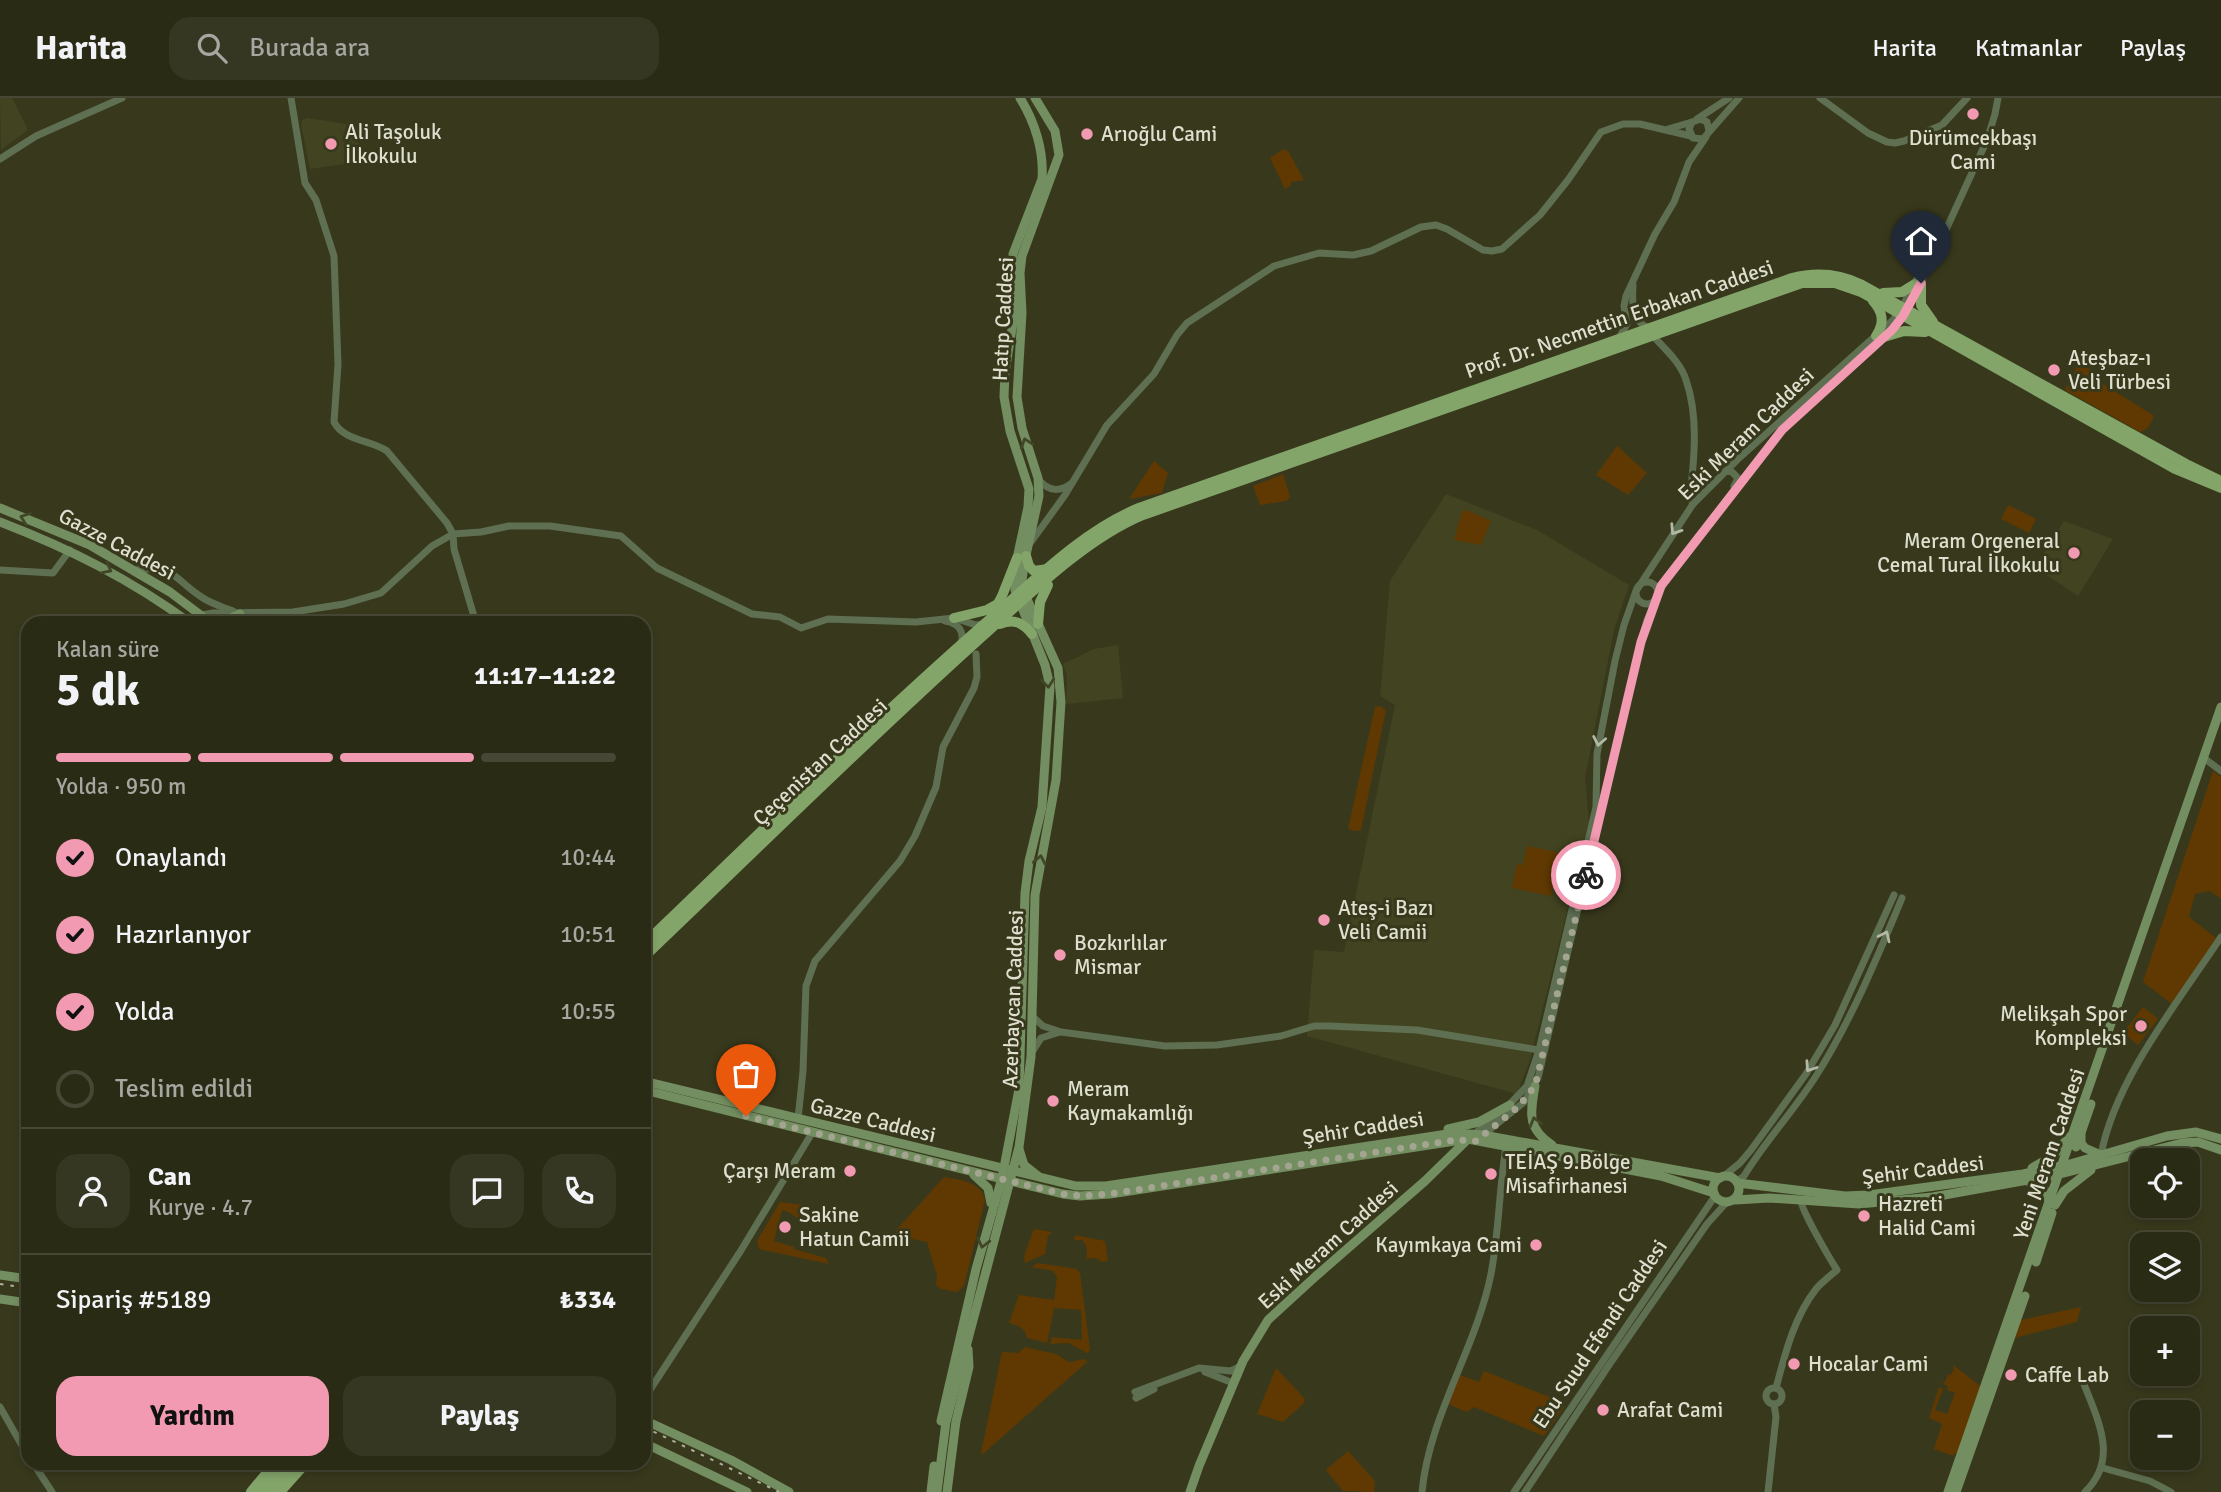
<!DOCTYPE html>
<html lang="tr">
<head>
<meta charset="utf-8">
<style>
  :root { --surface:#2a2b15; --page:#363722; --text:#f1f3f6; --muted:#a5a7a0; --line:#464734; --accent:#f19ab1 }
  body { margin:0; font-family:Signika,sans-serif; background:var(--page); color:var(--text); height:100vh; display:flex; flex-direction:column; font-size:26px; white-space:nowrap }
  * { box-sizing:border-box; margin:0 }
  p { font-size:23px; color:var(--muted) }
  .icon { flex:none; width:38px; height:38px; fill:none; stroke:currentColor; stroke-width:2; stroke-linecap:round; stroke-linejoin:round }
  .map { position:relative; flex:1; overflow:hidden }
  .details { position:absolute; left:21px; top:518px; width:630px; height:854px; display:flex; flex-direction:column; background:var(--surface); border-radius:21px; box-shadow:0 4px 10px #0003,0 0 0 2px var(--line) }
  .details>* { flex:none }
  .buttons { position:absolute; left:2130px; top:1050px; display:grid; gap:14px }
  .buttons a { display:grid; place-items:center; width:70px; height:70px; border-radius:14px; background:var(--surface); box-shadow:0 4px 10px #0003,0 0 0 2px var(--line); font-size:35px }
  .pin { position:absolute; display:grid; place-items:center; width:60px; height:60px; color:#fff; margin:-72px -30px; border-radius:50% 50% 50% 0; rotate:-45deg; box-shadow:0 0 7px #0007 }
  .pin .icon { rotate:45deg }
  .courier { position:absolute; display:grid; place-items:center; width:70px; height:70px; margin:-35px; border:5px solid #f19ab1; border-radius:50%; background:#fff; color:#222; box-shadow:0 2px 9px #0007 }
  .overview em { font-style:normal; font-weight:800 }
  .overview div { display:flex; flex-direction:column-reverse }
  .overview { display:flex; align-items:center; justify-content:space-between; height:119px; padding:0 35px }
  h1 { font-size:46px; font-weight:800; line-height:52px }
  .bar { display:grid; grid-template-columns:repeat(4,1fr); gap:10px 7px; align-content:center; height:84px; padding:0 35px }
  .bar i { height:9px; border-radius:5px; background:var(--line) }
  .bar .active { background:var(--accent) }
  .bar p { grid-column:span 4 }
  .line { display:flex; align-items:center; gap:18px; padding:0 35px; border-top:2px solid var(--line) }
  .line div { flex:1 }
  .round { display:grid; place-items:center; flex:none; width:74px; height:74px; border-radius:21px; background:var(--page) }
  ol { padding:0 35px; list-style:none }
  li { display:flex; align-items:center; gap:21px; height:77px }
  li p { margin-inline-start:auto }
  li .icon { padding:7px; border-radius:50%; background:var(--accent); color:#111; stroke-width:4 }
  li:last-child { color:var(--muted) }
  li i { width:38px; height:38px; border:4px solid var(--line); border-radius:50% }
  .cta { display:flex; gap:14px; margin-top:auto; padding:14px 35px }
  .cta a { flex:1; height:80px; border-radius:21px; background:var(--accent); color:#111; font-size:28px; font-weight:800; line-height:80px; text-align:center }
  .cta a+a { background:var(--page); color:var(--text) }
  header { display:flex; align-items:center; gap:42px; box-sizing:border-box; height:98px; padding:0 35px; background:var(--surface); border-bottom:2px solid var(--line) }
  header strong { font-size:33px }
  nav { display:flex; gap:38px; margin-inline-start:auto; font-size:24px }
  .search { width:490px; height:63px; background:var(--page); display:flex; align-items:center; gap:18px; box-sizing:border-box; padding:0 24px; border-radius:21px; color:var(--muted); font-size:26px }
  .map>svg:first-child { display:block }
  .built { fill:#424320 }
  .green { fill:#5f3901 }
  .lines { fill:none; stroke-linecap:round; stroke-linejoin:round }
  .tertiary { stroke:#5e6f52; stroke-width:7 }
  .secondary { stroke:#738e60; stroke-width:9 }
  .primary { stroke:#83a56a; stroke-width:10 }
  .rail { stroke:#afb09b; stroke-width:2; stroke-dasharray:3.5 7; stroke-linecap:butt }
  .oneway { stroke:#414626 }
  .oneway2 { stroke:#b1b8a3 }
  .done { stroke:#a4a590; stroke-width:7; stroke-dasharray:0 12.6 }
  .route { stroke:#f19ab1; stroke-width:9 }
  .poi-dot { fill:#f19ab1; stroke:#38391c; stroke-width:2.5 }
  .labels { text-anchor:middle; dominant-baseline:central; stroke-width:6; stroke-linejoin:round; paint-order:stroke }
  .poi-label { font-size:21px; fill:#dedfce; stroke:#38391c; text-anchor:start }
  .street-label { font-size:21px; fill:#dedfce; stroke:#38391c }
</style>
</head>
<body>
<header>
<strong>Harita</strong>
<div class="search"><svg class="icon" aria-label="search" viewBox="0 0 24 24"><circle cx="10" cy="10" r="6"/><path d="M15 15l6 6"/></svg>Burada ara</div>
<nav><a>Harita</a><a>Katmanlar</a><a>Paylaş</a></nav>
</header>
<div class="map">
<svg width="2221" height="1394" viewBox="0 0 2221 1394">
  <rect width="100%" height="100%" fill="#38391c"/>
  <g class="built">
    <polygon points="0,0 12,0 28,32 1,52"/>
    <polygon points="308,20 358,28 358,64 310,71 301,27 302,22"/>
    <polygon points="1446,396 1537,432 1629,487 1614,532 1585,680 1589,725 1530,962 1517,996 1307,938 1314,852 1344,854 1395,607 1380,598 1390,483"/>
    <polygon points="2064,423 2113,441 2078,498 2035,469"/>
    <polygon points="1118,547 1123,600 1066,606 1067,578 1063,566 1094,551"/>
  </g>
  <g class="green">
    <polygon points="1284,51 1288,53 1304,82 1291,84 1290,88 1285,91 1270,60"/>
    <polygon points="2078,266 2086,267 2101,285 2153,317 2154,319 2147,331 2140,334 2065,292"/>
    <polygon points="1617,348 1647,375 1628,397 1596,377"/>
    <polygon points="1154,363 1168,375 1162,395 1129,401"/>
    <polygon points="1283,376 1290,399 1286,403 1260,407 1253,388"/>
    <polygon points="2008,407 2036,421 2029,435 2001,421"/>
    <polygon points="1466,412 1491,423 1481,447 1454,442 1462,413"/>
    <polygon points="1380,608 1386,612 1361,732 1354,733 1348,731 1375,609"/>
    <polygon points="2213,673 2221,679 2221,801 2210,793 2195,796 2189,819 2216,840 2172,906 2143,884"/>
    <polygon points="1527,748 1561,755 1551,798 1512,790 1517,766 1523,767"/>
    <polygon points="2143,909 2158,921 2138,947 2123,935"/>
    <path d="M944 1079C960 1082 981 1083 985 1102L964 1188 957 1194 941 1191 936 1187 937 1178 927 1144 892 1137Z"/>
    <path d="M780 1104 812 1108V1116L850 1122C834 1125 817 1131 802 1123 794 1119 791 1114 782 1112L774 1143 794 1149V1151L826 1160 829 1166 759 1151 757 1143Z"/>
    <polygon points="1034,1131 1052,1134 1048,1138 1045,1156 1025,1165 1024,1158"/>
    <path d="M1075 1137 1105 1143 1108 1163 1102 1164 1096 1160 1086 1161C1088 1153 1087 1148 1082 1142H1074Z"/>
    <path d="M1038 1165 1077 1171 1080 1175 1090 1252 1087 1255 1069 1245 1050 1246 1052 1239 1082 1242 1081 1212 1054 1210 1047 1245 1027 1240C1025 1229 1019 1228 1009 1225L1019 1197 1054 1202 1057 1179 1053 1173 1031 1169Z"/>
    <polygon points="2081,1209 2077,1224 2015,1240 2021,1222"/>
    <polygon points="1025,1249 1056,1256 1069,1264 1085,1261 1087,1264 983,1356 981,1355 1002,1254 1018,1255"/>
    <polygon points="1953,1267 1983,1290 1959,1357 1954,1355 1953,1358 1934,1351 1942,1326 1929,1320 1939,1289 1943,1291 1935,1312 1947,1316 1955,1295 1947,1292 1948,1288 1942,1286 1945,1284 1948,1276 1951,1277 1954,1271"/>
    <polygon points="1276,1270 1305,1301 1304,1305 1283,1324 1257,1316"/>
    <polygon points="1484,1273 1562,1304 1564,1309 1544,1338 1474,1309 1467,1314 1448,1306 1460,1277 1479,1284"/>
    <polygon points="1348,1353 1375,1383 1374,1394 1343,1393 1326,1372"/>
  </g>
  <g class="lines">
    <g class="tertiary">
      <path d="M291 0 305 85 316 102 334 158 338 266 334 324C344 343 371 342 387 353L447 425 453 436 454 451 476 525"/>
      <polyline points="1820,0 1868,35 1887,44 1895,45 1904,43 1942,27 1967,0"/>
      <polyline points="1697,21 1729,0"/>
      <polyline points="1668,31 1692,24"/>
      <polyline points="1709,33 1707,24 1701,21 1692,24 1689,31 1693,40 1703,41 1739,0"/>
      <polyline points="0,61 36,38 122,0"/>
      <path d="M1633 187C1632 204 1631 225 1650 230"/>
      <path d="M1654 239C1665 251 1681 265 1686 282 1699 319 1694 362 1690 400L1693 406"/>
      <polyline points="1619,240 1627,226 1624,208 1626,198 1655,136 1674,104 1689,64 1706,39"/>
      <polyline points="1726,373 1732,374 1738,380 1734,388"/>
      <path d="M1038 381C1048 393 1059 395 1072 385"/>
      <polyline points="1031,444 1065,397 1107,327 1154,276 1177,237 1187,225 1274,168 1319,155 1353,157 1371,153 1421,129 1436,127 1447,131 1483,152 1492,153 1502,151 1540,117 1568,82 1601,34 1623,26 1640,26 1691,38"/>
      <polyline points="0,472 53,475 70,452"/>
      <path d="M135 472C177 467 173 481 203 500 212 506 223 509 233 513"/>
      <circle cx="1647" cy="495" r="11"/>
      <polyline points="202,517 213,515 293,514 344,506 381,495 432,448 453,436 481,434 509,428 550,428 621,438 657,470 752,516 780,519 801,530 828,521 916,524 954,520 976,527 983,526"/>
      <path d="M945 523C958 525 965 533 961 546"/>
      <polyline points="2204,660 2221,673"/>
      <polyline points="1032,918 1043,928 1061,934 1165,948 1217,947 1281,938 1314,928 1330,928 1417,932 1539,952"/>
      <polyline points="1032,954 1041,940 1060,934"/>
      <polyline points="1507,1009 1527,988 1539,952 1596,709 1597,656 1615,563 1624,527 1636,493 1693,406 1737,362 1893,222 1902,209 1936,144"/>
      <polyline points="798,1021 803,973 806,888 815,863 900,763 915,738 936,689 943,649 974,590 977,579 976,556"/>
      <polyline points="1474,1036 1498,1017"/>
      <polyline points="1483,1037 1524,1004 1538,980 1641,544 1647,522 1666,480 1774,341 1800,314 1884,239 1903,218 1934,158 1987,42 1995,16 1998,0"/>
      <path d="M2101 1057C2115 981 2179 903 2221 839"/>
      <polyline points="1724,1078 1740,1065 1751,1052 1806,976 1835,927 1894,797"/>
      <path d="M1737 1083 1744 1078C1765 1043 1794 1013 1816 978 1851 923 1877 860 1902 800"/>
      <polyline points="1205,1274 1233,1285"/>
      <path d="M2084 1286C2098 1323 2119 1361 2085 1394"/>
      <circle cx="1774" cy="1298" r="8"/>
      <path d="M1776 1290C1785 1256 1794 1219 1816 1191 1822 1184 1830 1178 1837 1172 1830 1161 1800 1110 1801 1102"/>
      <polyline points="1135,1294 1199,1270 1231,1273 1241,1268"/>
      <polyline points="1136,1300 1154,1291"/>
      <polyline points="644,1301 740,1154 812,1035"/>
      <polyline points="0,1309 28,1358"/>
      <polyline points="33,1365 52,1394"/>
      <polyline points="2103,1370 2150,1383 2171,1394"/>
      <path d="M1422 1394C1429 1318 1476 1251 1491 1176 1499 1134 1499 1091 1506 1049"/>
      <polyline points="1514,1394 1715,1098"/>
      <polyline points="1525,1394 1609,1267 1707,1126 1726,1105"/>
      <polyline points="1768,1394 1776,1319 1774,1306"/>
    </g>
    <g class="secondary">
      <polyline points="0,410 90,447 170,494 211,525"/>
      <path d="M0 424C70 451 130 481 190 525"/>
      <polyline points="227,525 233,519 240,516"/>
      <polyline points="644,983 1076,1088 1106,1088 1454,1035 1483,1037 1720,1080"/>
      <path d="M1535 988C1530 1016 1527 1030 1552 1047"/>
      <polyline points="644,992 1063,1096 1080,1098 1110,1096 1468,1041 1661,1078 1714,1095"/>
      <polyline points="1448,1031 1479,1024 1510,1007"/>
      <polyline points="2081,1036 2081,1045 2085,1050 2101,1057"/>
      <polyline points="2076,1049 2091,1006"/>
      <polyline points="1019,1051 1024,1067 1038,1078"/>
      <polyline points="2032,1070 2054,1057 2069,1039"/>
      <polyline points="974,1077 988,1090 991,1105"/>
      <circle cx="1726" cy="1091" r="13"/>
      <path d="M2029 1084C2041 1086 2048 1092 2049 1104"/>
      <polyline points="1738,1085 1845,1098 1869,1097 2023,1076 2070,1066 2167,1038 2196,1034 2221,1041"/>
      <polyline points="1735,1102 1769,1100 1859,1106 1933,1099 2056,1077 2182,1045 2198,1044 2221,1052"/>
      <polyline points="2055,1107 2064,1093 2091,1072"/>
      <polyline points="2036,1164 2052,1115"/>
      <polyline points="0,1177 28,1181"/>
      <polyline points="0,1201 28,1205"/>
      <polyline points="644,1322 731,1362 789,1394"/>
      <path d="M941 1323 976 1171 1002 1080 1019 991 1025 795 1029 763 1042 709 1050 588 1045 567 1015 492V470L1028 409 1029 391 1010 333 1004 299 1005 274 1014 218 1013 156 1042 81C1044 53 1035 24 1020 0"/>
      <polyline points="644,1345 747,1394"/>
      <polyline points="931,1394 934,1368"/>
      <polyline points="937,1394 946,1324 1019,1049 1031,959 1035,797 1056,682 1061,604 1058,570 1027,501 1022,483 1024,466 1039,398 1038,380 1022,330 1017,299 1022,215 1020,175 1022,158 1059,57 1055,33 1035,0"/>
      <polyline points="947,1394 956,1323 969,1269 968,1251"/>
      <polyline points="1190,1394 1199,1368 1243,1263 1268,1222 1316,1178 1425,1083 1469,1040"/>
      <polyline points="1948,1394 2221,609"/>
      <polyline points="1956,1394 2025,1198"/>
    </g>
    <g class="primary">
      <polyline points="1921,185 1921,207 1933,224"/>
      <polyline points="1883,195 1902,194 1915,186"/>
      <path d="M1873 203C1883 214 1885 225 1876 238"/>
      <polyline points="1884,239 1904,233 1925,234"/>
      <polyline points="1026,458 1029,468 1034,473 1048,471"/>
      <polyline points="992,517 1002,498 1017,460"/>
      <polyline points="954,520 987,512 998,506"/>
      <path d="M1000 526C1014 520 1023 525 1032 536"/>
      <polyline points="1038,526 1040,504 1048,487"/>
      <path d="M644 846C756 739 866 630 982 528 1030 487 1080 434 1139 410L1792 180C1816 174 1837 175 1860 186L2186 366 2221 383"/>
      <path d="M644 859C754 754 862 647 975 545 1025 501 1083 442 1143 417L1802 185H1835L1861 194 2175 371 2221 390"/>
      <polyline points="251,1394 275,1365"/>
      <polyline points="261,1394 287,1365"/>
      <polyline points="270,1394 297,1365"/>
      <polyline points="280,1394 306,1365"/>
    </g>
    <g class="rail">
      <polyline points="0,1186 28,1190"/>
      <polyline points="644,1329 779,1394"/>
    </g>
  </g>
  <defs><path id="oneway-chevron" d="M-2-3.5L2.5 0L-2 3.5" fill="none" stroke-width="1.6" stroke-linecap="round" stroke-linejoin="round" transform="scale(1.75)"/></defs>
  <g class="oneway">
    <use href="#oneway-chevron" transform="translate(1026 345) rotate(-108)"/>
    <use href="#oneway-chevron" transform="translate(25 420) rotate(-160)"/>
    <use href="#oneway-chevron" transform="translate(107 471) rotate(27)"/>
    <use href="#oneway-chevron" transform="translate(1048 585) rotate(84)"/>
    <use href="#oneway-chevron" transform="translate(1040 762) rotate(-79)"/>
    <use href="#oneway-chevron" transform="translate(1535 1024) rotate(-106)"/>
    <use href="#oneway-chevron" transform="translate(983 1145) rotate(104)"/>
  </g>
  <g class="oneway2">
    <use href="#oneway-chevron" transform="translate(1675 432) rotate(123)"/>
    <use href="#oneway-chevron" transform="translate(1599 643) rotate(101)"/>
    <use href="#oneway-chevron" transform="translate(1885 838) rotate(-65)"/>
    <use href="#oneway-chevron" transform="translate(1810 969) rotate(124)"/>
  </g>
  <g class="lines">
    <polyline class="done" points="746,1018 1063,1096 1080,1098 1110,1096 1422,1047 1456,1042 1476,1043 1518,1009 1535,988 1586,777"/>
    <polyline class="route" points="1586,777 1641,544 1661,488 1782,332 1892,232 1903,218 1921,185"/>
  </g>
  <g class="poi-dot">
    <circle cx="1973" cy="16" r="7"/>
    <circle cx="1087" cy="36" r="7"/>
    <circle cx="331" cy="46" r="7"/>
    <circle cx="2054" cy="272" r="7"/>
    <circle cx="2074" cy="455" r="7"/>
    <circle cx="1324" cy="822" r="7"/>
    <circle cx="1060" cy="857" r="7"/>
    <circle cx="2141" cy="928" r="7"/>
    <circle cx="1053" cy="1003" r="7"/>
    <circle cx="850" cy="1073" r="7"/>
    <circle cx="1491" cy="1076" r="7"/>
    <circle cx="1864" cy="1118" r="7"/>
    <circle cx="785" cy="1129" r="7"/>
    <circle cx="1536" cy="1147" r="7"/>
    <circle cx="1794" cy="1266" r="7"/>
    <circle cx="2011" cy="1277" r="7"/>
    <circle cx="1603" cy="1312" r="7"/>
  </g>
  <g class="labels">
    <g class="poi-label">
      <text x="345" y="34">Ali Taşoluk<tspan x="345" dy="24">İlkokulu</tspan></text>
      <text x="1101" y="36">Arıoğlu Cami</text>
      <text x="1973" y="40" text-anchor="middle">Dürümcekbaşı<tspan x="1973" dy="24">Cami</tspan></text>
      <text x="2068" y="260">Ateşbaz-ı<tspan x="2068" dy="24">Veli Türbesi</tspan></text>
      <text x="2060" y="443" text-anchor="end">Meram Orgeneral<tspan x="2060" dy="24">Cemal Tural İlkokulu</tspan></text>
      <text x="1338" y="810">Ateş-i Bazı<tspan x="1338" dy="24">Veli Camii</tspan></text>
      <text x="1074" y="845">Bozkırlılar<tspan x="1074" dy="24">Mismar</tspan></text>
      <text x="2127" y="916" text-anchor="end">Melikşah Spor<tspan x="2127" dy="24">Kompleksi</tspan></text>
      <text x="1067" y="991">Meram<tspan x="1067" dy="24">Kaymakamlığı</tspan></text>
      <text x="1505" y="1064">TEİAŞ 9.Bölge<tspan x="1505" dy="24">Misafirhanesi</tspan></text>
      <text x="836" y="1073" text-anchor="end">Çarşı Meram</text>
      <text x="1878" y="1106">Hazreti<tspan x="1878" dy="24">Halid Cami</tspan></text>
      <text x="799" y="1117">Sakine<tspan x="799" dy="24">Hatun Camii</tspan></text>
      <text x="1522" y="1147" text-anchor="end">Kayımkaya Cami</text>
      <text x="1808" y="1266">Hocalar Cami</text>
      <text x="2025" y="1277">Caffe Lab</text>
      <text x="1617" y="1312">Arafat Cami</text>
    </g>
    <g class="street-label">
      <text transform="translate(1003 221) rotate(-87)">Hatıp Caddesi</text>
      <text transform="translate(1619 221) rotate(-19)">Prof. Dr. Necmettin Erbakan Caddesi</text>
      <text transform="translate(1746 336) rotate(-44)">Eski Meram Caddesi</text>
      <text transform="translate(117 446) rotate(28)">Gazze Caddesi</text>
      <text transform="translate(820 664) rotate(-43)">Çeçenistan Caddesi</text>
      <text transform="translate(1013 901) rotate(-88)">Azerbaycan Caddesi</text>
      <text transform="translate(873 1022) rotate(14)">Gazze Caddesi</text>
      <text transform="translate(1363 1030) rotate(-9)">Şehir Caddesi</text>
      <text transform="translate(2049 1056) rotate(-71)">Yeni Meram Caddesi</text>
      <text transform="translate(1923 1072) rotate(-7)">Şehir Caddesi</text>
      <text transform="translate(1328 1147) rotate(-42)">Eski Meram Caddesi</text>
      <text transform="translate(1600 1236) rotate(-56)">Ebu Suud Efendi Caddesi</text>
    </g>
  </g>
</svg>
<div class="buttons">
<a><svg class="icon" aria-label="locate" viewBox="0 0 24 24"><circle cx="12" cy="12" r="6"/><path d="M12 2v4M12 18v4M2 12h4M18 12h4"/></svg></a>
<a><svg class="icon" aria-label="layers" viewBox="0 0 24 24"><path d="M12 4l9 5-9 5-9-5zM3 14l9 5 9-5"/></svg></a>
<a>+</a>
<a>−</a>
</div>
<div class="pin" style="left:746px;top:1018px;background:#ea580c"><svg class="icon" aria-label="bag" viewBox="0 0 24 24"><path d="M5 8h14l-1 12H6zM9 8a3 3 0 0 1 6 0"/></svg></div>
<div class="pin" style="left:1921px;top:185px;background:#1f2937"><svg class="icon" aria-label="home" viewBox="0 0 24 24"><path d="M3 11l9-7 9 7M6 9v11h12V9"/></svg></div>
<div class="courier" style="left:1586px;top:777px"><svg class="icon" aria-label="bike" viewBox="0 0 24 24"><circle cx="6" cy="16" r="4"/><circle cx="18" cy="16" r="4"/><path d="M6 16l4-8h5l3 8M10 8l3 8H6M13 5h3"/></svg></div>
<section class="details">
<div class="overview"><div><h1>5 dk</h1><p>Kalan süre</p></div><em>11:17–11:22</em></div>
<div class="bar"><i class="active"></i><i class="active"></i><i class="active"></i><i></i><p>Yolda · 950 m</p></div>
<ol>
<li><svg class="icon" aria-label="check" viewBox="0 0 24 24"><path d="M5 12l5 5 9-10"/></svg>Onaylandı<p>10:44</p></li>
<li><svg class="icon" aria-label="check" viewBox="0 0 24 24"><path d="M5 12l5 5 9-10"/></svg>Hazırlanıyor<p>10:51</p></li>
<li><svg class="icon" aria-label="check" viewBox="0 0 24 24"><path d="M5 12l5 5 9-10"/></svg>Yolda<p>10:55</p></li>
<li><i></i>Teslim edildi</li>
</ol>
<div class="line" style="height:126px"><a class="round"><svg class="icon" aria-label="person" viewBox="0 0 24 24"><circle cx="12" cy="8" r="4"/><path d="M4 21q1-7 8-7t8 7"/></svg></a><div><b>Can</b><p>Kurye · 4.7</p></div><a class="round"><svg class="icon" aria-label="chat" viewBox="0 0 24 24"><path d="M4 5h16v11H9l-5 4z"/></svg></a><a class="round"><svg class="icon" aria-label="phone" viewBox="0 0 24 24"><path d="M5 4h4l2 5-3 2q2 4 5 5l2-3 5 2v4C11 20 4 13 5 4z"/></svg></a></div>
<div class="line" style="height:91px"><div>Sipariş #5189</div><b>₺334</b></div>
<div class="cta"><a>Yardım</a><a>Paylaş</a></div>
</section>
</div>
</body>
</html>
